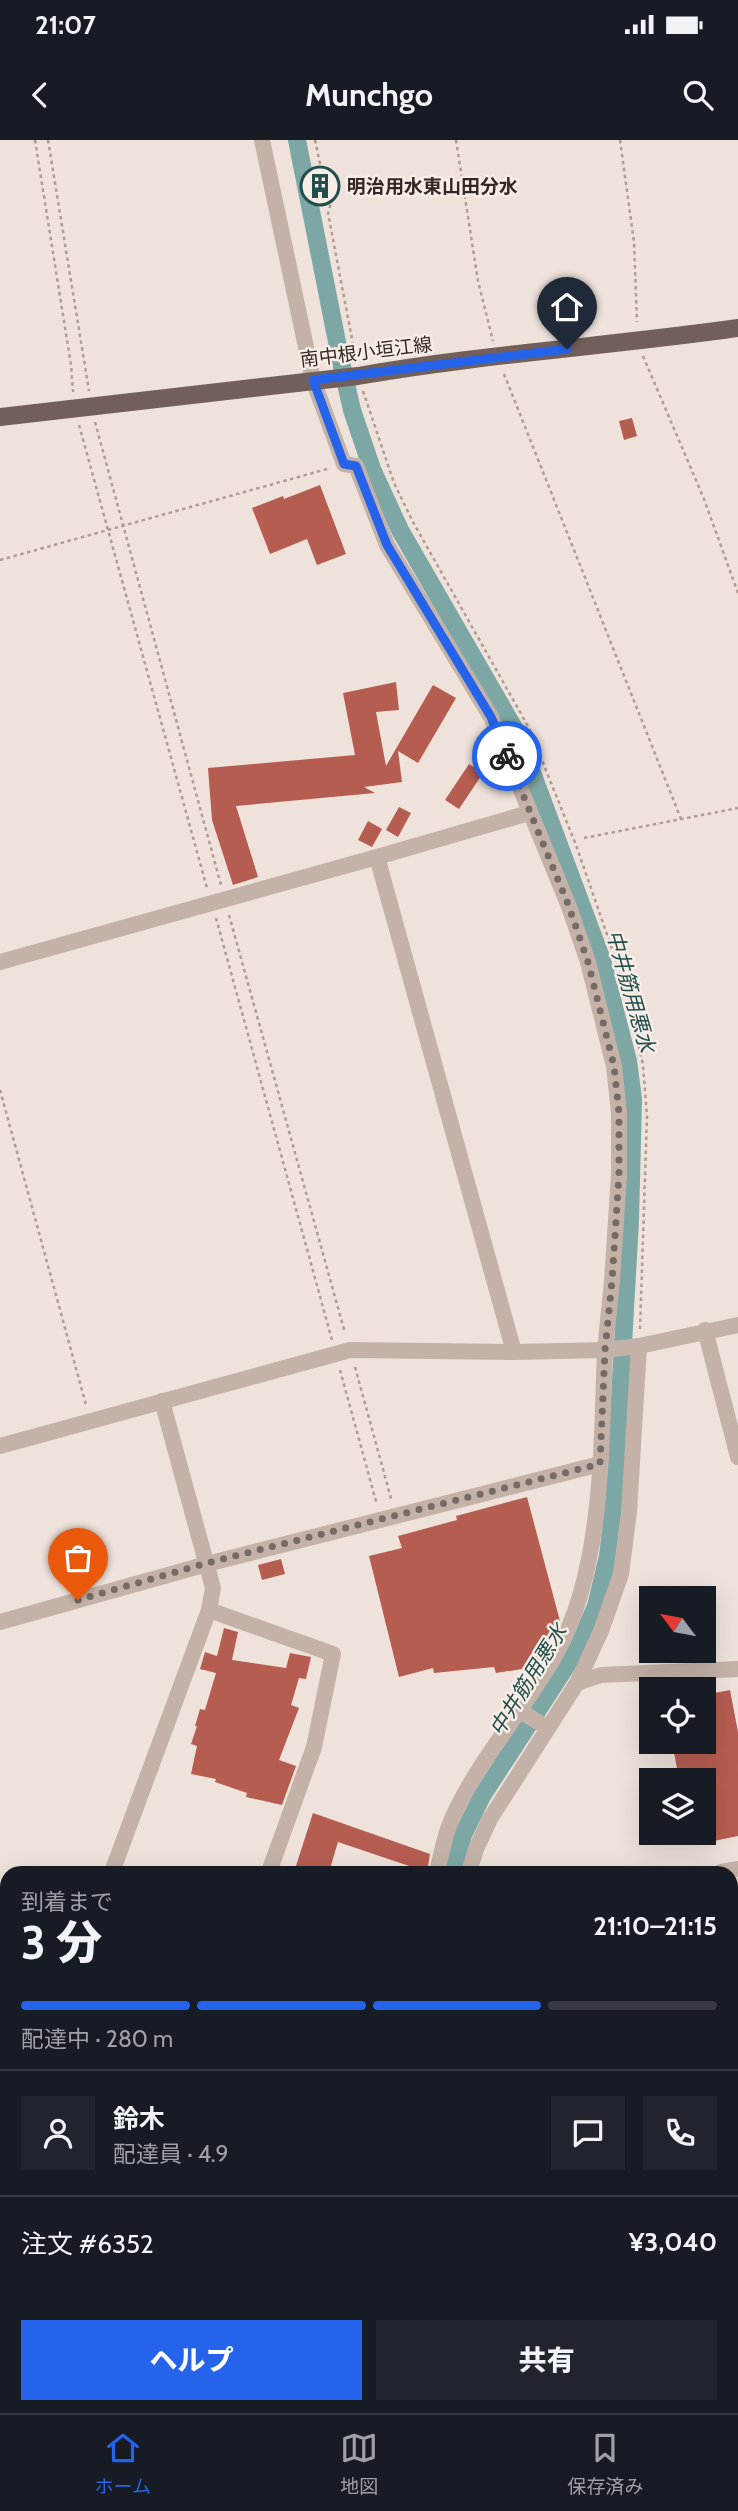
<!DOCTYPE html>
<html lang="ja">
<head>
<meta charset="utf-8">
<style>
  :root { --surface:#171b24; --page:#20242c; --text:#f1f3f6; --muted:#9ea1a6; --line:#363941; --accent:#2563eb }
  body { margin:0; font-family:Cabin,"Noto Sans JP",sans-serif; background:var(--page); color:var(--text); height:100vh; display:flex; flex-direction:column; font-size:26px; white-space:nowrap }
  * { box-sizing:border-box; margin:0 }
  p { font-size:23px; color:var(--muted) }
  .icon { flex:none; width:38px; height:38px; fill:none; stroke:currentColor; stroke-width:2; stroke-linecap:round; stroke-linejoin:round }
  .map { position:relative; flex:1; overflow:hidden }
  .panel { position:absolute; left:0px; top:1726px; width:738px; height:548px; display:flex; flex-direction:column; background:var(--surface); border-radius:21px 21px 0 0; box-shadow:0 7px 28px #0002 }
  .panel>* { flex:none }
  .needle { width:46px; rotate:302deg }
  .controls { position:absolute; left:639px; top:1446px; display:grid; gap:14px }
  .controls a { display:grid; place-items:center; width:77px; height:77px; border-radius:0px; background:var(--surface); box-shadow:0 7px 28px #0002; font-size:35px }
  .pin { position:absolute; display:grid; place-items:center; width:60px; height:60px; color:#fff; margin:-72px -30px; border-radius:50% 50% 50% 0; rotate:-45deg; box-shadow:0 0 7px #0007 }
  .pin .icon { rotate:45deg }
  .courier { position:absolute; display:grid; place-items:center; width:70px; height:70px; margin:-35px; border:5px solid #2563eb; border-radius:50%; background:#fff; color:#222; box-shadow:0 2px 9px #0007 }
  .summary em { font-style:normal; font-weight:800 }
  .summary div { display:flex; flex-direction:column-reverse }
  .summary { display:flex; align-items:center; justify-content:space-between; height:119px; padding:0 21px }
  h1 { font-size:46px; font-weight:800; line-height:52px }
  .bar { display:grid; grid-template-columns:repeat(4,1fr); gap:10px 7px; align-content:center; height:84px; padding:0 21px }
  .bar i { height:9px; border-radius:5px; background:var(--line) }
  .bar .current { background:var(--accent) }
  .bar p { grid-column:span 4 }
  .line { display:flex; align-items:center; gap:18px; padding:0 21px; border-top:2px solid var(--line) }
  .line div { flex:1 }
  .round { display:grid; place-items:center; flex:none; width:74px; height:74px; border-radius:0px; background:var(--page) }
  .primary-button { display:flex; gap:14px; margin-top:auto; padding:14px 21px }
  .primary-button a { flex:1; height:80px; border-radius:0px; background:var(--accent); color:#fff; font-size:28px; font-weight:800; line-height:80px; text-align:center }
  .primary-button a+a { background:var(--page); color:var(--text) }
  .status { display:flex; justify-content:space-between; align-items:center; height:49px; padding:0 35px; background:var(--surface); direction:ltr }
  .status svg { height:19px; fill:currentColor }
  header { display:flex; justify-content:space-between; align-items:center; height:91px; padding:0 21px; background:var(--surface); font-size:32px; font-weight:800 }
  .dock { display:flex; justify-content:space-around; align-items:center; height:98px; border-top:2px solid var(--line); background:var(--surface); font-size:19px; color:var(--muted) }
  .dock a { display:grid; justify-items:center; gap:4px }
  .dock .current { color:var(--accent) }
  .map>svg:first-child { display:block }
  .green { fill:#b4bb9d }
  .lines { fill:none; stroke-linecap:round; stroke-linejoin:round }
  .canal { stroke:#7da7a4; stroke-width:18 }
  .building { fill:#b65d51 }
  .path { stroke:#b09c93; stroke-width:2.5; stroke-dasharray:3.5 3.5; stroke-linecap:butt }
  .minor { stroke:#c4b2a8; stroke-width:16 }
  .major { stroke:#725f5a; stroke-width:18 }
  .highway { stroke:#524340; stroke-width:21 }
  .done { stroke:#746a66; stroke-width:7; stroke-dasharray:0 12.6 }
  .route { stroke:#2563eb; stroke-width:9 }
  .labels { text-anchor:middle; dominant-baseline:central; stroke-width:5; stroke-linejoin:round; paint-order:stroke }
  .poi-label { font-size:19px; font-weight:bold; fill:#322927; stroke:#f6ede6; text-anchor:start }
  .street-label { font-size:19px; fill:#322927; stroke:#f6ede6 }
  .water-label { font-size:21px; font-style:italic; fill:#224e4c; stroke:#f6ede6 }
</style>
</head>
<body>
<div class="status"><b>21:07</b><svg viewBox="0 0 49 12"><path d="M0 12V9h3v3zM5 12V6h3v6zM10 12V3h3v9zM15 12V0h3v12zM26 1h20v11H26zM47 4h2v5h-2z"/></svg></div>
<header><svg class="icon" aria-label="back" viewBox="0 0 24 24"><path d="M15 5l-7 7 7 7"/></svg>Munchgo<svg class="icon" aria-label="search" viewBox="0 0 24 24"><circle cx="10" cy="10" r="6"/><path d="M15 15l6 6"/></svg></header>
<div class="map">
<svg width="738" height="2273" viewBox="0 0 738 2273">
  <rect width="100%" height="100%" fill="#eee2db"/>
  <polygon class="green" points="738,2229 738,2273 639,2273 640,2266 732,2266 732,2230"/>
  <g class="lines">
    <g class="canal">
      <polyline points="297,0 341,222 352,270 372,329 400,390 518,595 602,820 628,921 633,959 630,1081 614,1364 608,1416 596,1466 578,1508 482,1656 463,1695 452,1732"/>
      <polyline points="355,2266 355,2273"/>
    </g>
  </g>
  <g class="building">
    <polygon points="632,278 637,296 624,300 619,281"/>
    <polygon points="320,345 346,414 317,425 307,399 270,414 252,368 283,356 284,359"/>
    <polygon points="396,542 399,570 376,572 386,626 433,545 456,558 418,623 398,611 402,642 364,647 375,653 236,666 258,737 233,745 212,680 208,628 355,615 343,553"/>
    <polygon points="469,624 483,633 459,669 445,660"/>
    <polygon points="399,667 411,673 398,697 386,690"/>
    <polygon points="368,681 382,689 372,707 358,700"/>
    <polygon points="527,1357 560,1481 535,1527 496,1533 494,1527 434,1533 433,1528 399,1537 369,1416 402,1408 398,1396 457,1380 456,1376"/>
    <polygon points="281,1419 285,1434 262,1440 258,1425"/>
    <polygon points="224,1488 238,1492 232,1520 286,1528 290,1513 311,1517 306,1539 299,1538 291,1565 299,1568 279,1620 296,1626 282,1665 246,1657 247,1653 215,1642 216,1639 191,1634 197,1606 191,1604 197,1586 195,1586 200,1569 205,1570 216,1533 200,1529 205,1512 217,1516"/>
    <polygon points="730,1550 738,1592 738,1696 704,1703 704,1640 679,1640 672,1601 704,1601 704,1555"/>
    <polygon points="313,1673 430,1714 427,1732 338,1702 329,1732 294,1732"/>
  </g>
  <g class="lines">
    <g class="path">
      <polyline points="35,0 71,225 73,252"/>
      <polyline points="48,0 89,251"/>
      <polyline points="315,0 322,33 330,39 333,56 328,73 356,220"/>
      <polyline points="456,0 478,141 493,201"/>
      <polyline points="620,0 634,102 637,182"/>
      <polyline points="643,216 704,359 738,453"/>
      <polyline points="504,234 681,679"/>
      <polyline points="363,251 394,343 413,382 529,588 576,705 627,852 643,925 647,976 640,1189"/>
      <polyline points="95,282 221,745"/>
      <polyline points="79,285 207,748"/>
      <polyline points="0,420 327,329"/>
      <polyline points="584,698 738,668"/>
      <polyline points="229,775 345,1193"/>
      <polyline points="216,778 332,1200"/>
      <polyline points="0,950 86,1265"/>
      <polyline points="355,1227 392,1362"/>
      <polyline points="340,1230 377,1365"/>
    </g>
    <g class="minor">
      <polyline points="262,0 313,240 344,324 356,326 387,405 491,577 568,764 588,822 614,926 619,973 619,1035 612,1141 605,1210 639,1206 738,1185"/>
      <polyline points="0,822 377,717"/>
      <polyline points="705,1190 738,1317"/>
      <polyline points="514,1212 377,717 529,673"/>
      <path d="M0 1306 350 1210 514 1212 605 1210C601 1305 604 1429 556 1514 524 1571 477 1621 451 1681 444 1697 441 1716 437 1732"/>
      <polyline points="209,1470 333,1514 314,1607 269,1732"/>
      <polyline points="0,1482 207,1424 600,1324"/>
      <polyline points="577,1543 601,1491 621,1434 629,1372 639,1206"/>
      <polyline points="520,1571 548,1588"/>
      <polyline points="112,1732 209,1470 213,1448 162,1261"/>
      <polyline points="469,1732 476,1709 490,1679 577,1543 601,1535 738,1529"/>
      <polyline points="721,1732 738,1729"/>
      <polyline points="0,1815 7,1816"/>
      <polyline points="732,1950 738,1947"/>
      <polyline points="0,2181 7,2179"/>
      <polyline points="266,2266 267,2273"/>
      <polyline points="337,2266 337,2273"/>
      <polyline points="371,2273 371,2266"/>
      <polyline points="618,2273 618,2266"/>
    </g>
    <path class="major" d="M0 277 358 236C484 214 612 206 738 188"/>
    <g class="highway">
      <polyline points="0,1893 7,1918"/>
      <polyline points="0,2002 7,2027"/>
      <polyline points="70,2266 71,2273"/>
      <polyline points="110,2266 112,2273"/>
    </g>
  </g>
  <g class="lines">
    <polyline class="done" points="78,1460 207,1423 600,1324 605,1210 612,1141 619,1035 619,973 614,926 588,822 568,764 507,616"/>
    <polyline class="route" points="507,616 491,577 387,405 356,326 344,324 313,240 567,209"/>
  </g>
  <defs>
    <symbol id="building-ring" viewBox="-11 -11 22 22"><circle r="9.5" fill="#f6ede6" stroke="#224e4c" stroke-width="1.5"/><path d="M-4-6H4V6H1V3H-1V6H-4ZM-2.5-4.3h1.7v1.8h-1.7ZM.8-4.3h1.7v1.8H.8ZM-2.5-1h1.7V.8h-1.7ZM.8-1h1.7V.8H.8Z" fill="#224e4c"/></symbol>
  </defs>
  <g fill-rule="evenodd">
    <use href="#building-ring" x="298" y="24" width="44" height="44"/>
  </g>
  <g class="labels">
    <g class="poi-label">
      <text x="347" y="46">明治用水東山田分水</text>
    </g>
    <g class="street-label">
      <text transform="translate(366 212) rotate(-7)">南中根小垣江線</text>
    </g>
    <g class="water-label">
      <text transform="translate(631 851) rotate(74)">中井筋用悪水</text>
      <text transform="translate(528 1540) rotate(-58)">中井筋用悪水</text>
    </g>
  </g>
</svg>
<div class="controls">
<a><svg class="needle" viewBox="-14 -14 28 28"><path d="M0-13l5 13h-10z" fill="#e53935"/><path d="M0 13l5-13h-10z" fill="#9ea1a6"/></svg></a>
<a><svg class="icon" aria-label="locate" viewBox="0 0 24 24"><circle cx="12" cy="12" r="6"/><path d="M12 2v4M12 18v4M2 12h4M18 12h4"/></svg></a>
<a><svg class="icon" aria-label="layers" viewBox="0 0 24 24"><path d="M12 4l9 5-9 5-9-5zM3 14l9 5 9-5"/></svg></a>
</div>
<div class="pin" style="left:78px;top:1460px;background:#ea580c"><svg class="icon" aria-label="bag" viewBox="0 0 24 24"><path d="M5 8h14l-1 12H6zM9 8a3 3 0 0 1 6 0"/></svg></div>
<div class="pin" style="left:567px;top:209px;background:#1f2937"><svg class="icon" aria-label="home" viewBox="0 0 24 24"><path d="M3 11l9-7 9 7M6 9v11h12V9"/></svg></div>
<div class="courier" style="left:507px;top:616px"><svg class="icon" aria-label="bike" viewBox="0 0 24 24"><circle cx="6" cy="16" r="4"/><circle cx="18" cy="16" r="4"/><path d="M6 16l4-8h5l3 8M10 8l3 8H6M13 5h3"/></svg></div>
<section class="panel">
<div class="summary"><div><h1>3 分</h1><p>到着まで</p></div><em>21:10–21:15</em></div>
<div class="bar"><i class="current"></i><i class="current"></i><i class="current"></i><i></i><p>配達中 · 280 m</p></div>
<div class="line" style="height:126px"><a class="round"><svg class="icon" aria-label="person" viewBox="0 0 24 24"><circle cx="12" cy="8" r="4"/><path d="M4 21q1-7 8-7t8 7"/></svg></a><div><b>鈴木</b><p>配達員 · 4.9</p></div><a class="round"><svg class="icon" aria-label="chat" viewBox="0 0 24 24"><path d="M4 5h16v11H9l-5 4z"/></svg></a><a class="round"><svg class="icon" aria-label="phone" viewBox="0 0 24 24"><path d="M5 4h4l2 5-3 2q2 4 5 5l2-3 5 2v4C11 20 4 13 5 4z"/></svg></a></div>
<div class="line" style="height:91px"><div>注文 #6352</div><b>¥3,040</b></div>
<div class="primary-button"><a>ヘルプ</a><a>共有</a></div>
</section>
</div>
<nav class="dock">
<a class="current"><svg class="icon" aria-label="home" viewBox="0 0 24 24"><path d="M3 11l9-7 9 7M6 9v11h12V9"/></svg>ホーム</a>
<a><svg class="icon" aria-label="map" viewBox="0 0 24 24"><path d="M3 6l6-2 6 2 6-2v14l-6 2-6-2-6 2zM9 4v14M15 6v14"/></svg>地図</a>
<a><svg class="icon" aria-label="saved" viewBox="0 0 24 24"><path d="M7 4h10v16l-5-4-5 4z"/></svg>保存済み</a>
</nav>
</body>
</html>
